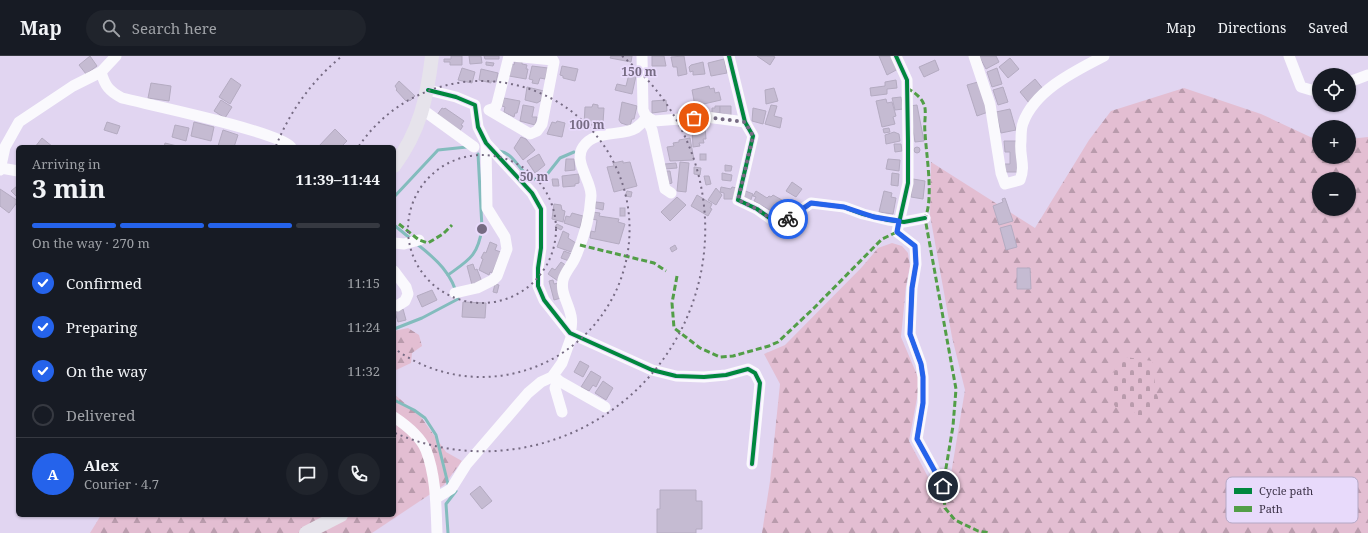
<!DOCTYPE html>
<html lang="en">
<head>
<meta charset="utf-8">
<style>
  :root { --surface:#171b24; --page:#20242c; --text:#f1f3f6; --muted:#9ea1a6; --line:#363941; --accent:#2563eb }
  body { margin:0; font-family:"Noto Serif",serif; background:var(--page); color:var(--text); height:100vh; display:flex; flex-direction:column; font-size:15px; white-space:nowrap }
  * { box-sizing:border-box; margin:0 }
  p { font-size:13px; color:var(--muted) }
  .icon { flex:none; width:22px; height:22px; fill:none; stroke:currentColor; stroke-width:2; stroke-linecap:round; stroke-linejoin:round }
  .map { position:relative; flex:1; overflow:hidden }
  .panel { position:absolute; left:16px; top:89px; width:380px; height:372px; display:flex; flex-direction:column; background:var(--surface); border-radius:6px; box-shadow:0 1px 3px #0004 }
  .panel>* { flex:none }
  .tools { position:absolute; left:1312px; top:12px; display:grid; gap:8px }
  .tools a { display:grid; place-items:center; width:44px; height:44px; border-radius:50%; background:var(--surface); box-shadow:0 1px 3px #0004; font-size:20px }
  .pin { position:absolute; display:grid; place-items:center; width:34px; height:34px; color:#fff; margin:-17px; border:2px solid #fff; border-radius:50%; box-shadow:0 1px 4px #0007 }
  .courier { position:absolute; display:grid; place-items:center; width:40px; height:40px; margin:-20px; border:3px solid #2563eb; border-radius:50%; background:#fff; color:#222; box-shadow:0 1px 5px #0007 }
  .head em { font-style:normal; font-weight:700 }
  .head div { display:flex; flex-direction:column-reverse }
  .head { display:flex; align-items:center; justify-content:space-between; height:68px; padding:0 16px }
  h1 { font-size:26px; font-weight:700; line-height:30px }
  .bar { display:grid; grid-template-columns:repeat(4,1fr); gap:6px 4px; align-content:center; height:48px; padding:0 16px }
  .bar i { height:5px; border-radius:3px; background:var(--line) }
  .bar .active { background:var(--accent) }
  .bar p { grid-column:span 4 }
  .line { display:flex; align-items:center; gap:10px; padding:0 16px; border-top:1px solid var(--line) }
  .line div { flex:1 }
  .round { display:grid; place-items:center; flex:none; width:42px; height:42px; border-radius:21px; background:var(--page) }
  ol { padding:0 16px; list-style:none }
  li { display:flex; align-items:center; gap:12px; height:44px }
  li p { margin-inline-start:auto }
  li .icon { padding:4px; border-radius:50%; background:var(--accent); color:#fff; stroke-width:4 }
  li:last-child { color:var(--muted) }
  li i { width:22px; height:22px; border:2px solid var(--line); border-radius:50% }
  header { display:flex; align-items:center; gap:24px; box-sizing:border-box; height:56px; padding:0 20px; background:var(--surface); border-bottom:1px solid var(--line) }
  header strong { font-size:19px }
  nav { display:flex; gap:22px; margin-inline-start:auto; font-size:14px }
  .search { width:280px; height:36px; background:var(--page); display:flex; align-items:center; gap:10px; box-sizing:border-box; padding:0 14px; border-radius:22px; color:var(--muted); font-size:15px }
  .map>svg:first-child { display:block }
  .forest { fill:url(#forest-firs); fill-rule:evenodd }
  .cemetery { fill:url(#cemetery-stones) }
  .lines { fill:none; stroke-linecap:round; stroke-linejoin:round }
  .stream { stroke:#83bcbd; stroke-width:3 }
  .building { fill:#c5bbd2; stroke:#b4abc1 }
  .minor { stroke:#faf9fd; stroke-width:11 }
  .major { stroke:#e6e3eb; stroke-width:14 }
  .quiet { stroke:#529e47; stroke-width:3; stroke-dasharray:6 3; stroke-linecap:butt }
  .cycleway-casing { stroke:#e8dafb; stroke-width:6 }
  .cycleway { stroke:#00873e; stroke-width:4 }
  .done { stroke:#766b83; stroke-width:4; stroke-dasharray:0 7.2 }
  .route { stroke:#2563eb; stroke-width:5 }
  .ring { fill:none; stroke:#766b83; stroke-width:2; stroke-dasharray:2 4 }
  .key { fill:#e8dafb; stroke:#b4a8c5; stroke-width:1 }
  .key-label { font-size:11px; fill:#3c3248 }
  .centre { fill:#766b83; stroke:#e8dafb; stroke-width:2 }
  .ring-label { font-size:12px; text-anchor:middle; font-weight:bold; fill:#766b83; stroke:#e8dafb; stroke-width:3.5; stroke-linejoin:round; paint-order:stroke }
</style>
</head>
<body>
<header>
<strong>Map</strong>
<div class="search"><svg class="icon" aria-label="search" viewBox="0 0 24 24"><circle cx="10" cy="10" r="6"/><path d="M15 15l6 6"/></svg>Search here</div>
<nav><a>Map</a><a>Directions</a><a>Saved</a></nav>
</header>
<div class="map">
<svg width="1368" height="477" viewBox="0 0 1368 477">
  <defs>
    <pattern id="forest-firs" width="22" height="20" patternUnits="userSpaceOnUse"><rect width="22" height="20" fill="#e3bed2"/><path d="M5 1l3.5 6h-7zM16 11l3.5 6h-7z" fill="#b99bac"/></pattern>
    <pattern id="cemetery-stones" width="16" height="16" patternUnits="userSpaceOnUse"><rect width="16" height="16" fill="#e3bed2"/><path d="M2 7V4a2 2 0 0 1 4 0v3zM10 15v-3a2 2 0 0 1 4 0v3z" fill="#b99bac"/></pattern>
  </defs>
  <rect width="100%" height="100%" fill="#e1d5f1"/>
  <g class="forest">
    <path d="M1184 32 1261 58 1319 85V101H1349V83L1368 81V477H762L770 425 780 328 764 298 785 289 862 211 878 192 892 187 902 190 908 197 910 210 906 230 901 281 920 326 909 385 928 421 947 442 965 334 952 281 930 159 931 106 1035 172 1089 84 1111 55ZM1319 123H1349V153H1319Z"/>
    <polygon points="408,272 419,279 422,290 412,297 411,307 394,315 394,275"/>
    <polygon points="394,338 421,361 446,396 462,405 444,429 372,477 90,477 101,459 394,459"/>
  </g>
  <path class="cemetery" d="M1119 300 1152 305 1156 336 1159 344 1153 346 1150 358 1138 361 1130 350 1116 352C1105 335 1113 318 1119 300Z"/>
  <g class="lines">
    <g class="stream">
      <path d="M499 95C516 97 519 119 537 124L545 121 560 102 574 96"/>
      <polyline points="394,141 438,94 467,91"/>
      <polyline points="394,169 411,183"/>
      <path d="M448 219C469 204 478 200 482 172L478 98"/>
      <path d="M394 273 422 262 458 243C453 218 436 203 417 188"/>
      <polyline points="394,344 414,354 425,362 436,379 448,428 456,435 446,448 448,477"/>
    </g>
  </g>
  <g class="building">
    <polygon points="90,0 97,10 86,18 79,9"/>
    <polygon points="451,0 462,0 462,9 450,9 450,6 444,6 444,3 451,3"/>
    <polygon points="469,0 481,0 482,7 470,8"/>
    <polygon points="484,0 499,0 499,3 485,3"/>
    <polygon points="611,0 632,0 631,6 610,2"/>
    <polygon points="652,0 664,0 666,10 652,10"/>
    <polygon points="684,0 687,18 678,20 677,11 673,11 671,1"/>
    <polygon points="757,0 773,0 775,1 770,9"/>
    <polygon points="879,0 892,0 898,13 887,19"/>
    <polygon points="979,0 996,0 999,6 986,13"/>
    <polygon points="1010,2 1019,13 1008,22 999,11"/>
    <polygon points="724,3 727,17 711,20 708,7"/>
    <polygon points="935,4 939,14 924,21 919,11"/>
    <polygon points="515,5 522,6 522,8 527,9 526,13 528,13 526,23 509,20 512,8 514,9"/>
    <polygon points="486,6 494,7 493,10 486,9"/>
    <polygon points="703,6 705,18 693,19 693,15 690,16 689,11 691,9"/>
    <polygon points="532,10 548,12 545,23 540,22 538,28 532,27 533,24 529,23"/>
    <polygon points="562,10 578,13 575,25 563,22 563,20 560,19"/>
    <polygon points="462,12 475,16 472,27 458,24"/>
    <polygon points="997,12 1002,28 992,31 987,16"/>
    <polygon points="481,13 498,17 496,26 491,25 491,27 479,24"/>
    <polygon points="629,18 636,20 632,38 615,34 617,28 626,30"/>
    <polygon points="231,22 241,29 230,48 219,41"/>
    <polygon points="1035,23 1044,34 1029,47 1020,36"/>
    <polygon points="896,24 897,32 887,33 887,38 871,40 870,32 885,30 885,26"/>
    <polygon points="399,25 415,40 410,45 408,43 406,45 396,34 397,33 395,30"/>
    <polygon points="978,26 988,56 977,60 967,29"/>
    <polygon points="151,27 171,30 169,45 148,42"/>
    <polygon points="709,30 710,33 714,32 715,37 719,36 721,44 695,50 692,34"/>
    <polygon points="527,31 544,35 542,44 537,47 525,44"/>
    <polygon points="1003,31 1008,46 998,49 993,34"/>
    <polygon points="774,32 778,45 766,48 765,34"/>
    <polygon points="901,41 903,53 895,54 892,42"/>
    <polygon points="504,42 520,45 517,57 515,57 514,61 504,56 505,51 502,50"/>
    <polygon points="886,43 887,47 892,46 896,60 893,61 895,68 882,71 876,45"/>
    <polygon points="221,44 232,51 225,62 214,55"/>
    <polygon points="666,44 667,55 652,57 652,45"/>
    <polygon points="622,46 637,50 634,63 632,63 630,70 621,67 619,64"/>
    <polygon points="593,48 598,49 598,52 604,52 603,67 599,67 599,69 584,69 585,51 592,51"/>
    <polygon points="523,49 534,51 532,61 537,61 535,69 520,65"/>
    <polygon points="771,49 777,50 774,60 782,62 780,72 765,68"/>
    <polygon points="917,49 924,85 915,86 909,50"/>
    <polygon points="715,50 720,50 720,57 712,57 712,52 715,52"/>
    <polygon points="720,50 731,50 731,60 724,60 725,58 720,57"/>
    <polygon points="442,52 444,53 445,52 464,65 461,69 463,70 459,76 437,59"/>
    <polygon points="753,52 766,55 763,68 752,65"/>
    <polygon points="1010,53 1016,74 1001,77 996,56"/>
    <polygon points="557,65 565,67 562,81 547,78 552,66 556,67"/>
    <polygon points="107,66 120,70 117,78 104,74"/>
    <polygon points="194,66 214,71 211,85 191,80"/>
    <polygon points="175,69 189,72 186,85 172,81"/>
    <polygon points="705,70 706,83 703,83 704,87 699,87 700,90 693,91 692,71"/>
    <polygon points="889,72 890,76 884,77 883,73"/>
    <polygon points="335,73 347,85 341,91 339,89 337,91 318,91"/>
    <polygon points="223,74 238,79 234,91 218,90"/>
    <polygon points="894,76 899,78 900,85 886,88 885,79"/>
    <polygon points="521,81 526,83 535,94 523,104 514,92"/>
    <polygon points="42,82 53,91 35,91"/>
    <polygon points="690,82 694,104 670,105 667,91 674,90 673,87 679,86 679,84"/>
    <polygon points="1004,85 1018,85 1019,116 1005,116 1005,108 1010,108 1010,96 1005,96"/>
    <polygon points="165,87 181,91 164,91"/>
    <polygon points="894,88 901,88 902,95 895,96"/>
    <circle cx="917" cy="94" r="3"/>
    <polygon points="539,98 545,109 535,117 527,105"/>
    <rect x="700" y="98" width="6" height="6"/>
    <polygon points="566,103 574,103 575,114 565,115"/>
    <polygon points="888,103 900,104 899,115 886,113"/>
    <polygon points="623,105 623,107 630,106 637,130 614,136 607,111 614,110 613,107"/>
    <polygon points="680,106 689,107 686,136 677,135"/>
    <polygon points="676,107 677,112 665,113 665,108"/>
    <polygon points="725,109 732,110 731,115 725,115"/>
    <polygon points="694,111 701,112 700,119 694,118"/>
    <polygon points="666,115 670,115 672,127 669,128"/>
    <polygon points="722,117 732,119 731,125 722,124"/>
    <polygon points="892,117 899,118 898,130 891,129"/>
    <polygon points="579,118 579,127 575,128 575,130 563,131 562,120"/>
    <polygon points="704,120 709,120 711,128 706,129"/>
    <polygon points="552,123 558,123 559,130 553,130"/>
    <polygon points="913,123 925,125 923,143 911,141"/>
    <polygon points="792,126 802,133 796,141 786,135"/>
    <polygon points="17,130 18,131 18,142 11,135"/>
    <polygon points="721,131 731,133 732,131 737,132 734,143 724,143 724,137 720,136"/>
    <polygon points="716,132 722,139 716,149 708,144"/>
    <polygon points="0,133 18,145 9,157 0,150"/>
    <polygon points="743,134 753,138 750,146 740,143"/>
    <polygon points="627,135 632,136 631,141 625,140"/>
    <polygon points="756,135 767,142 769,140 771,141 773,139 789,148 782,161 754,145 756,141 753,140"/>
    <polygon points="884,135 892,137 891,141 896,142 893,158 879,156"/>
    <polygon points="697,139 712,148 710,152 712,153 708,160 691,150"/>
    <polygon points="677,141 686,149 670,165 661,156"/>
    <polygon points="1005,142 1013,165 999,169 993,150 1003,146 1002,143"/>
    <polygon points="596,146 604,147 603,154 595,152"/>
    <polygon points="554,148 561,149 562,154 565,155 563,166 552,163"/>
    <rect x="620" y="152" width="5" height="8"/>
    <polygon points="592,156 600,157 599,160 619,163 618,166 625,168 619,188 590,182 591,175 595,176 597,164 591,163"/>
    <polygon points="572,157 583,160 580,172 564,167 566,160 570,161"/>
    <polygon points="557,168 563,171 561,174 555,171"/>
    <polygon points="1011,169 1017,191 1006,194 1000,172"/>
    <polygon points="563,175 569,178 568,182 576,187 574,197 557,191"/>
    <polygon points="490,186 497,189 495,194 501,196 492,217 490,216 489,219 479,214 483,203 481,202 484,196 486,197"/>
    <polygon points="675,189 677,193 672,196 670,192"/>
    <polygon points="564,195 572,198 569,205 561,202"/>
    <polygon points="561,206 567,210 558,225 548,218 552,212 555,214"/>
    <polygon points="473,208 475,214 477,213 482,226 472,229 467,210"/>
    <polygon points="1017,212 1030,212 1031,233 1017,233"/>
    <polygon points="553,224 554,228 558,227 561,242 554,244 549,225"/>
    <polygon points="495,228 499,229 497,237 493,236"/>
    <polygon points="432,234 437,244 422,251 417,240"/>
    <polygon points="463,246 486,247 485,262 462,261"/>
    <polygon points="403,253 406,264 398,266 395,256"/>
    <polygon points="580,305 589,310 583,321 574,316"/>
    <polygon points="591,315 601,321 596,331 593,329 589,335 581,331"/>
    <polygon points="603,325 613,332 606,344 595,337"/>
    <polygon points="480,430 492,445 482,453 470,438"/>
    <polygon points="660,434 696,434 696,445 702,445 702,473 696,473 696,477 657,477 657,453 660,453"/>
  </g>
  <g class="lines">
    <g class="minor">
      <polyline points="509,0 497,48 495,52 489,54 530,78 537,75 542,68 554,6 553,4 512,0"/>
      <polyline points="642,0 643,54 652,74 665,133 671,137"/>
      <polyline points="729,0 745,66 753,80 738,144 757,153 771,163 784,166 811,147 844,151 863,158 888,164 904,166 925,162"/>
      <polyline points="896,0 907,24 908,85 908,127 897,176 915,190 916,208 912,232 910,278 921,308 923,321 923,347 917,383 943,430"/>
      <path d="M974 0 990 48 1001 117 1005 128 1020 124C1026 109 1019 100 1021 85 1021 79 1021 72 1023 67 1035 34 1075 15 1104 0"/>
      <polyline points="1289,0 1301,31 1311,34 1319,33"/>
      <path d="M101 16C105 30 109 35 122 42 150 49 277 75 291 91"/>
      <polyline points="1349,26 1368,19"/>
      <polyline points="428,34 456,41 475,49 478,71 486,87 532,137 541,153 541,192 538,212 538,230 544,244 570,277 652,314 676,320 704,321 726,319 748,313 755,317 760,327 752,408"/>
      <polyline points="423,54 474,91"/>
      <polyline points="647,61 654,65 706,61 745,66"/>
      <polyline points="1,112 18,115"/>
      <polyline points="0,114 5,91 19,66 73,30 101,16 116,0"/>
      <polyline points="394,187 404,188 419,184"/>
      <polyline points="394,215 406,231 408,238 405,245 397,250"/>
      <polyline points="455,237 477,232 493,224 497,220 507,193 505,181 487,152 486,87"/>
      <path d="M570 277C577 254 559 242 563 224 565 216 572 209 575 202 583 184 590 161 591 140 592 125 573 106 583 91 595 73 621 81 636 72 640 69 644 65 647 61"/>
      <polyline points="552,321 605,351"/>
      <polyline points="558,324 555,332 562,356"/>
      <path d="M394 361C406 369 420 380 426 394 436 420 436 450 437 477"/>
      <polyline points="436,442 451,433 466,409 528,337 541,326 552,321 562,307 572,279"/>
    </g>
    <g class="major">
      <path d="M394 110C420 75 427 42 432 0"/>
      <polyline points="306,477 341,459"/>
    </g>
    <g class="quiet">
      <path d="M907 32C914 36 923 42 925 52 926 59 924 68 925 76 926 98 934 142 925 162L956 333 953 370 943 430 945 452 955 464 978 475 990 477"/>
      <polyline points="399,168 419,184 428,187 443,178 452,169"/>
      <polyline points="580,189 654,207 666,215"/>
      <polyline points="677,220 672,247 674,272 700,292 720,301 733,300 769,290 778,286 814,252 882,183 897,176"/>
    </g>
    <defs>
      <g id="cycleway">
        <polyline points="729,0 745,66 753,80 738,144 757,153 771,163 784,166 811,147 844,151 863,158 888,164 904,166 925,162"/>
        <polyline points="896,0 907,24 908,85 908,127 897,176 915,190 916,208 912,232 910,278 921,308 923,321 923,347 917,383 943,430"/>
        <polyline points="428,34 456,41 475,49 478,71 486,87 532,137 541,153 541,192 538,212 538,230 544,244 570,277 652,314 676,320 704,321 726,319 748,313 755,317 760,327 752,408"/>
      </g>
    </defs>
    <use href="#cycleway" class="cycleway-casing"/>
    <use href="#cycleway" class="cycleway"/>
  </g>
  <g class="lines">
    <polyline class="done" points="694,62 706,61 745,66 753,80 738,144 757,153 771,163 784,166 788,163"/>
    <polyline class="route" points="788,163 811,147 844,151 874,161 899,165 897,176 915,190 916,208 912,232 910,278 921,308 923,321 923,347 917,383 943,430"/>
  </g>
  <g class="ring">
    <circle cx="482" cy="173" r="74"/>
    <path d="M359 90A148 148 0 1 1 395 293"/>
    <path d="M276 90A222 222 0 0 1 342 0M622 0A222 222 0 0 1 395 377"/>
  </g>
  <rect x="1226" y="421" width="132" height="46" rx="6" class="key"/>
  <rect x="1234" y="432" width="18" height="6" fill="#00873e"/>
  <rect x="1234" y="450" width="18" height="6" fill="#529e47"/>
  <g class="key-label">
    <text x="1259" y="439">Cycle path</text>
    <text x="1259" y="457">Path</text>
  </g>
  <circle cx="482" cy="173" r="6" class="centre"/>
  <g class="ring-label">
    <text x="639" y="20">150 m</text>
    <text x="587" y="73">100 m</text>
    <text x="534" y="125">50 m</text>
  </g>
</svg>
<div class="tools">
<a><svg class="icon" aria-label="locate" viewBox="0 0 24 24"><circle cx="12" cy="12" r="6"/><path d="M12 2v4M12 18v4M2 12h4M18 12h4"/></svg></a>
<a>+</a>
<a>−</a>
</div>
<div class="pin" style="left:694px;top:62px;background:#ea580c"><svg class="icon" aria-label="bag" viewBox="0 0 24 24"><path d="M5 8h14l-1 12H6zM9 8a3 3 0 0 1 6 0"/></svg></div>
<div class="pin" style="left:943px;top:430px;background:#1f2937"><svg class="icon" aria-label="home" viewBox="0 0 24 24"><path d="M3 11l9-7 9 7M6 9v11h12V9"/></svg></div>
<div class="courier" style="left:788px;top:163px"><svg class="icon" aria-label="bike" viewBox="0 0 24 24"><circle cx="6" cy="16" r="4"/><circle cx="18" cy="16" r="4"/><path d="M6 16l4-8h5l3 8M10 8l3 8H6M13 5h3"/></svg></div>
<section class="panel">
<div class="head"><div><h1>3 min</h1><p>Arriving in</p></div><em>11:39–11:44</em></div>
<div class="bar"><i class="active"></i><i class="active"></i><i class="active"></i><i></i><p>On the way · 270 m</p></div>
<ol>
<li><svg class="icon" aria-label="check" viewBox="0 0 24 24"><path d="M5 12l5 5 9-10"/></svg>Confirmed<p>11:15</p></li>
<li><svg class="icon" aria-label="check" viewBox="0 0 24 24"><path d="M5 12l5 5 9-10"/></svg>Preparing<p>11:24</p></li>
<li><svg class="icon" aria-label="check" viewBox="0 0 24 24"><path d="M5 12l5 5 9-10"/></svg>On the way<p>11:32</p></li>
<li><i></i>Delivered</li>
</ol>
<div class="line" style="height:72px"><b class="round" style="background:var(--accent);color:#fff">A</b><div><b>Alex</b><p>Courier · 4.7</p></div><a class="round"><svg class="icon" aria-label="chat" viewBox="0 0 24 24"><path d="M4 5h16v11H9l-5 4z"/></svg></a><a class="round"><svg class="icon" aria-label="phone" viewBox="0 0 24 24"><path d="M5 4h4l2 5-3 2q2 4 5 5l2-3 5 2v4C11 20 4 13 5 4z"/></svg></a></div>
</section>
</div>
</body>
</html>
